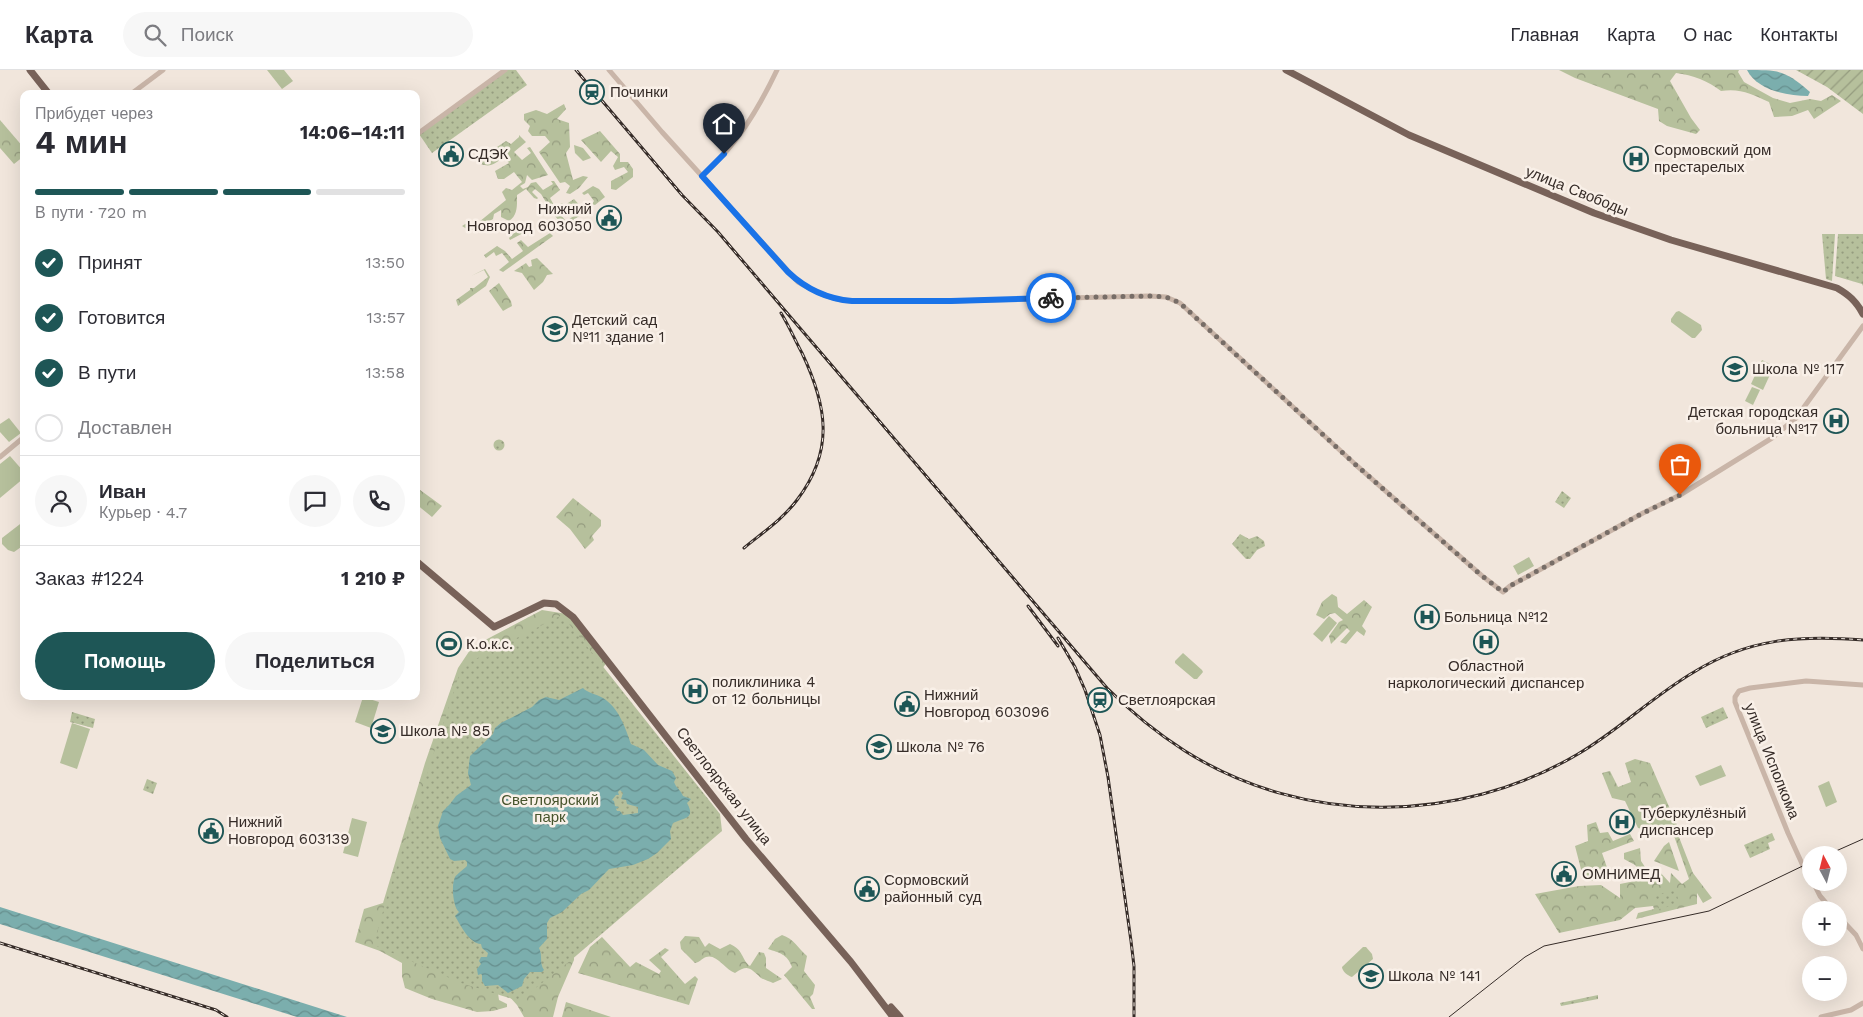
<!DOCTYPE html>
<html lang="ru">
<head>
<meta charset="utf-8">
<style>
  :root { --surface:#fff; --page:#f7f7f7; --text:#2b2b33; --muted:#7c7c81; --line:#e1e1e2; --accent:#1e5656 }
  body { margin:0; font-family:"Work Sans",sans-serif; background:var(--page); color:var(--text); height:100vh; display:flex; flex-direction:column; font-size:19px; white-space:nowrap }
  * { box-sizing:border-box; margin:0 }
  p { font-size:16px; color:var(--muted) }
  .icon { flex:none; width:28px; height:28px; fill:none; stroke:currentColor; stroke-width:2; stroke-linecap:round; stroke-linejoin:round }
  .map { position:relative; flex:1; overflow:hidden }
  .drawer { position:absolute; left:20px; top:20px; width:400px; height:610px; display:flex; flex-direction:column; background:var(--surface); border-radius:10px; box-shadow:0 5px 20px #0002 }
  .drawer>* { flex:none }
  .needle { width:32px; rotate:353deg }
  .fabs { position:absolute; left:1802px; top:776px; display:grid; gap:10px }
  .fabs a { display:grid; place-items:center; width:45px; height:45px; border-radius:50%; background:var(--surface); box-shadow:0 5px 20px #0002; font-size:25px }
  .pin { position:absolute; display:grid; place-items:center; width:42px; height:42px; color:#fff; margin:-51px -21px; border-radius:50% 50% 50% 0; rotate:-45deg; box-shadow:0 0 5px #0007 }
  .pin .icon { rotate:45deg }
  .courier { position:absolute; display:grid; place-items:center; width:50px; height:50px; margin:-25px; border:4px solid #1a73e8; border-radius:50%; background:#fff; color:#222; box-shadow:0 1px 6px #0007 }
  .headline em { font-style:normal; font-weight:700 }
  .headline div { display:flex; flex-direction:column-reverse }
  .headline { display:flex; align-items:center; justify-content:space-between; height:85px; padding:0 15px }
  h1 { font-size:32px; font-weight:700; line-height:38px }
  .bar { display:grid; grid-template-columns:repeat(4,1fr); gap:8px 5px; align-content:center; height:60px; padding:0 15px }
  .bar i { height:6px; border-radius:4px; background:var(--line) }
  .bar .selected { background:var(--accent) }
  .bar p { grid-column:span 4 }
  .line { display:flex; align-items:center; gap:12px; padding:0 15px; border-top:1px solid var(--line) }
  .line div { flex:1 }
  .round { display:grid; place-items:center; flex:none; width:52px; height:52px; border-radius:26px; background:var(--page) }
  ol { padding:0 15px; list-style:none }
  li { display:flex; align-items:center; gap:15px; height:55px }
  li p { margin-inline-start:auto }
  li .icon { padding:5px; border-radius:50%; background:var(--accent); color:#fff; stroke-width:4 }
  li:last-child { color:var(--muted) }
  li i { width:28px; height:28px; border:2px solid var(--line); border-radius:50% }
  .primary-button { display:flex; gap:10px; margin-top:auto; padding:10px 15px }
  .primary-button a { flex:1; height:58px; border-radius:30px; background:var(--accent); color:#fff; font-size:20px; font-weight:700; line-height:58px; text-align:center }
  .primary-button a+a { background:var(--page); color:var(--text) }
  header { display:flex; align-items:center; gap:30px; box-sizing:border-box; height:70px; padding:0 25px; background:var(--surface); border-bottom:1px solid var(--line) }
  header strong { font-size:24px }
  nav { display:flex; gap:28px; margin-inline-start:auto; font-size:18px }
  .search { width:350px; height:45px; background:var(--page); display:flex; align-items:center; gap:12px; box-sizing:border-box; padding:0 18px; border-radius:28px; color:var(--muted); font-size:19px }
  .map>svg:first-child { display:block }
  .grass { fill:#b6c09c }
  .forest { fill:url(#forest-crowns) }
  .park { fill:url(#park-dots) }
  .garden { fill:url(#garden-furrows) }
  .water { fill:url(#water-waves); fill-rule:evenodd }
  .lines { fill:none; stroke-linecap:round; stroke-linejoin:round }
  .minor { stroke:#c9b5a8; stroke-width:5 }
  .major { stroke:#786259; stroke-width:7 }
  .tram { stroke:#362c28; stroke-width:1 }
  .rail-casing { stroke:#362c28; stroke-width:3 }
  .rail { stroke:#f9f0e8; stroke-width:1; stroke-dasharray:4; stroke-linecap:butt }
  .done { stroke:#776d67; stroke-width:5; stroke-dasharray:0 9 }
  .route { stroke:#1a73e8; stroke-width:6 }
  .labels { text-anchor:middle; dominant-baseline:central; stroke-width:5; stroke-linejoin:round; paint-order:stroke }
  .poi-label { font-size:15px; fill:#362c28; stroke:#f9f0e8; text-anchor:start }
  .street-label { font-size:15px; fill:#362c28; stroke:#f9f0e8 }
  .park-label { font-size:15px; fill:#47542c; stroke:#f9f0e8 }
</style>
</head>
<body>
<header>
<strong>Карта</strong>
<div class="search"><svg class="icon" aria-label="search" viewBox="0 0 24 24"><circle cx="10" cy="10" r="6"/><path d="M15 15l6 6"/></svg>Поиск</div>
<nav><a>Главная</a><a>Карта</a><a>О нас</a><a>Контакты</a></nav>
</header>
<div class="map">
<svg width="1863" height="947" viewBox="0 0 1863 947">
  <defs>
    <pattern id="forest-crowns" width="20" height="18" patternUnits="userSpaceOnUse" patternTransform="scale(1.25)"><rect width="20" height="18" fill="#b6c09c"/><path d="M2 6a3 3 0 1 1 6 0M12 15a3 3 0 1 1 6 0" fill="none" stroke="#959c7f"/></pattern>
    <pattern id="park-dots" width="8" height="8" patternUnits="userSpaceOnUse" patternTransform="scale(1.25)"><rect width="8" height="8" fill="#b6c09c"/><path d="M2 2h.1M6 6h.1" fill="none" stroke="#959c7f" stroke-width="1.8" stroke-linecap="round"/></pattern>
    <pattern id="garden-furrows" width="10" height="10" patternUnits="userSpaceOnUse" patternTransform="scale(1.25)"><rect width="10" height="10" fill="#b6c09c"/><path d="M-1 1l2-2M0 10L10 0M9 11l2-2" fill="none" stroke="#959c7f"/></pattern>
    <pattern id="water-waves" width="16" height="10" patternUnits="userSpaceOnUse" patternTransform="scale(1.25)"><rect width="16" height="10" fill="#7baead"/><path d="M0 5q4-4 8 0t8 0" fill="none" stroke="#668e8d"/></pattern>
  </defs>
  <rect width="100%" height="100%" fill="#f1e6dc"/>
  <g class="grass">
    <polygon points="267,0 284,0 293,11 282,19"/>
    <polygon points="1679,241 1701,255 1702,260 1695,268 1692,268 1671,252 1671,249 1676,242"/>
    <polygon points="1762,290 1774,296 1763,320 1751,314"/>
    <polygon points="1752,317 1760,320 1753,335 1745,331"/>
    <polygon points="9,348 21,363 9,372 0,362 0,354"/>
    <polygon points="10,386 24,402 24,408 0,428 0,394"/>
    <polygon points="24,451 24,475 14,482 8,480 2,474 2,468"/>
    <polygon points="1529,487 1534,496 1518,505 1513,496"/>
    <polygon points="1329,546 1337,553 1322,572 1313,564"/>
    <polygon points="1183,583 1202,600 1203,602 1197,609 1194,609 1175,593 1175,591"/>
    <polygon points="363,627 379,632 371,658 355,652"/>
    <polygon points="72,653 90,659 77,699 60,693"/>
    <polygon points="1721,695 1726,706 1700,716 1695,706"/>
    <polygon points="1829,711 1837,732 1826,737 1818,716"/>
    <polygon points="352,748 367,752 358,787 343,783"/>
    <path d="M1363 877H1366L1372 884 1373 889 1352 907C1348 906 1342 901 1342 897Z"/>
  </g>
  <g class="forest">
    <path d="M1559 0H1739L1738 2 1744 12 1773 28 1790 33 1810 29 1821 31 1832 25 1841 31 1814 49 1808 40 1792 46 1774 47 1769 32C1752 24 1740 18 1721 21 1708 11 1693 5 1676 3L1670 11 1691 48 1700 60 1696 64 1667 56 1659 51 1658 39 1575 8Z"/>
    <polygon points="564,34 566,39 557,49 569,53 570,77 566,83 573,110 583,106 588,107 579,118 570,124 566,123 570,116 565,112 560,113 539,82 550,72 545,66 532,66 528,61 530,56 524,50 524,44 536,40 547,44"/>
    <polygon points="0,50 24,78 24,86 14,94 0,78"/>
    <polygon points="600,61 620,84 620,92 628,92 633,99 633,107 616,120 611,119 611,111 628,102 624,97 615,100 613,96 618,87 611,81 601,92 581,70"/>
    <path d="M519 65 526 72 514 82 522 90 531 83 527 78 530 77 548 105 532 110 527 105 525 113 520 116 523 119 528 117 531 113 536 112 543 120 553 114 551 111H554L560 120 550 128 555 137 562 133 563 134 552 142 541 124 535 119 532 122 538 128 537 129 534 128 526 119 517 125C517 135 518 145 509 151L501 147V140L494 144 493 149 470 161 462 156 467 153 474 156 506 130 502 122 506 118 512 120 522 112 514 102 504 109H498L495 101 509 93 504 87C495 93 491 98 481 94L485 85 506 71 511 74 519 67Z"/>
    <polygon points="574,75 583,78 591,88 583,91 575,83"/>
    <polygon points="593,116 599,119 605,127 595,135 592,134 594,131 588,123 584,125 582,123"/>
    <polygon points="574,129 583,139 586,137 588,139 570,153 562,154 554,145 559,143 566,151 577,144 571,135 566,137 565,135"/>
    <polygon points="511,153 519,162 526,158 527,161 510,170 509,168 514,163 508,155"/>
    <polygon points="550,163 553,166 503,202 499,200 509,192 502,183 496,186 494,182 486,188 484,185 497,176 505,181 512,189 523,181 517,173 521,170 528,177"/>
    <polygon points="537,188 553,204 547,205 543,212 534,220 522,203 514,201 526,193 529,197 532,196 531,190"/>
    <polygon points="485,199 490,207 486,216 458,236 456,230 470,220 470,218 474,218 488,207 484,200 471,206"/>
    <polygon points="499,213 511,231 512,236 503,241 489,221"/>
    <polygon points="416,417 442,436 432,447 416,434"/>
    <polygon points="573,428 601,450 601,456 592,466 594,470 585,479 570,459 556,447"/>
    <polygon points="1332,524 1337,527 1338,537 1347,544 1364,530 1372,537 1362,556 1366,561 1364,566 1357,561 1346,574 1340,572 1350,561 1347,558 1331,574 1329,566 1339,552 1343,550 1335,543 1330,544 1324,549 1316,545 1322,532"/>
    <polygon points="542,540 567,544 607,592 602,599 498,923 499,930 507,934 507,937 493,941 477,942 432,929 405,918 402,906 402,893 380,881 355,872 364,839 383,833 425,693 458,598 472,577"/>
    <polygon points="1635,689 1650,693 1677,755 1657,762 1638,758 1625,731 1612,728 1602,703 1610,701 1618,717 1631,712 1625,693"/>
    <polygon points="1596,752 1600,763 1608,762 1613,771 1630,764 1634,771 1602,783 1611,809 1584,811 1575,776 1588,771 1587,755"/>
    <polygon points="1677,762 1693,803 1712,828 1703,833 1697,823 1697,834 1636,849 1638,843 1654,839 1653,836 1635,838 1620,850 1559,863 1535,824 1579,816 1601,815 1620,828 1620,814 1645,809 1655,812 1647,803 1658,800 1670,813 1671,803 1682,814 1689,809 1673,763"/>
    <polygon points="1669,772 1679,801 1654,791 1664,776"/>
    <polygon points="1640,778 1641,791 1645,797 1640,801 1635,795 1624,789 1624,783"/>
    <path d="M782 865C794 869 798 878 807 886L804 901 815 915 813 924 810 927 815 939H812L784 905 792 897C787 884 780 883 768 879L775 869Z"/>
    <path d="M685 866 699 867 705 877 709 873 720 879 730 874C744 880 741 889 750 896L759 882 764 883 766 888V898L782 909 773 913C769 911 764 910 761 908 750 898 748 894 735 903 726 900 716 883 706 887 701 889 700 892 695 893L681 879 680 872Z"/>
    <polygon points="602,867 630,897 636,892 659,904 661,901 649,890 665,878 669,880 661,887 685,914 695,906 698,909 689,935 578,903 590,877"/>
    <polygon points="574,884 574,890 558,927 553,947 524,947 517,935 508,925"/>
    <polygon points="566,932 611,947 562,947"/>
  </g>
  <g class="park">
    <polygon points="505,0 516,0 527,15 432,83 419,64"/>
    <polygon points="1822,164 1835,164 1832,211 1826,209"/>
    <polygon points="1838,164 1863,164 1863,216 1862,214 1835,206"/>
    <circle cx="499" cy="375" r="5.5"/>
    <polygon points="1562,421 1571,428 1564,438 1555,432"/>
    <polygon points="1240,464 1249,469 1257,466 1264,471 1265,476 1257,480 1250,489 1246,489 1232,474"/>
    <polygon points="562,545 720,744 722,761 570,891 519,931 461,913 374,875 386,830 462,596"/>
    <polygon points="1723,637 1728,648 1706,658 1701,647"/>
    <polygon points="72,642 95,649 93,658 70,652"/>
    <polygon points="147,709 157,713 153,724 143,720"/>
    <polygon points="1772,763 1775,770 1768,773 1770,779 1750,788 1744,775"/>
    <polygon points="1676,820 1679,834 1659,839 1655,825"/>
    <polygon points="1598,925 1598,929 1561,936 1560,933"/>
  </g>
  <polygon class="garden" points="1796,0 1863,0 1863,44 1827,17"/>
  <g class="water">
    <path d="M1747 0C1779 0 1785 0 1810 22L1808 26C1787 26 1757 20 1747 0Z"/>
    <path d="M583 618C587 623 597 624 603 628 619 638 625 657 631 674L644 680 658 695 672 701 676 708 674 712C676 718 681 720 683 726L691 729 687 733C696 749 684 748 673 753L670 761 671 769 657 783 648 789 633 795 609 799 589 820 581 824 562 842 550 848 547 853V869L539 878C543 885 539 893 544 900L542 902H530L524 909 522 916 508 923 498 915 485 916 482 911V905L481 904 478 905 477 899 481 894 479 891 481 887H487L488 883 482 878 481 874C469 873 461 856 455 846L459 842C453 837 451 815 455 807 457 804 464 799 467 796V792L465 790 454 791 450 789 440 768 438 756 443 741 450 734 456 726 471 715 468 703 470 686 493 664 495 658 501 653 532 637 539 630 546 627 559 630ZM620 720 623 723 621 729 626 730 627 734 638 737V743L623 745 620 741H617L616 739 619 737 615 736 614 731 612 730 616 725H619L618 722Z"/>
    <polygon points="0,837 347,947 297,947 0,854"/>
  </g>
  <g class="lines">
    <g class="minor">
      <path d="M609 0 662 62 798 212C816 222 831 230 852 231H951L1149 226 1166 227 1180 233 1356 395 1481 505 1503 522 1510 516 1643 443 1680 425 1772 368 1796 348 1863 256"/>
      <polyline points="131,24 163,0"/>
      <polyline points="416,65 505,0"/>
      <path d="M702 106C736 76 758 40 777 0"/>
      <polyline points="0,387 24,367"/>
      <polyline points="1811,809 1804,798 1788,763 1735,632 1735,627 1739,621 1750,618 1806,611 1863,615"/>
      <polyline points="1813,812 1820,826 1832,840"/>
      <polyline points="1839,847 1856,865 1863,879"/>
      <polyline points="1821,947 1851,940 1863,933"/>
    </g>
    <g class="major">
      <polyline points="30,0 49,24"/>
      <path d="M1286 0 1409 65 1594 143 1671 170 1837 218C1849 225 1856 231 1863 244"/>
      <polyline points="416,491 494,557 544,533 556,534 573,547 746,769 851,892 893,947"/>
      <polyline points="891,937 900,947"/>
    </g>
    <g class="tram">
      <polyline points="1827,785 1863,769"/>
      <polyline points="1449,947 1525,887 1544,876 1709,841 1811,792"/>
    </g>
    <defs>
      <g id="rail">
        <path d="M576 0 682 125 718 162 1107 618C1131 642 1157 663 1185 681 1304 756 1458 755 1578 684 1619 660 1653 626 1694 602 1749 568 1801 565 1863 570"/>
        <path d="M744 478C762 463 783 449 797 430 835 380 827 336 802 283 795 270 789 256 781 243"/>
        <polyline points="1028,536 1058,576"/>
        <polyline points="1058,568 1075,597 1085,620 1100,665 1108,707 1131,871 1134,896 1134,947"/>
        <polyline points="0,873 216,940 227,947"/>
      </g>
    </defs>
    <use href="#rail" class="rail-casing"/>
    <use href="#rail" class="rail"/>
  </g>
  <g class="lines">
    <polyline class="done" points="1051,228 1149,226 1166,227 1180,233 1356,395 1481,505 1503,522 1510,516 1643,443 1680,425"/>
    <path class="route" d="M724 84 702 106 788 202C806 219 827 229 852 231H951L1051 228"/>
  </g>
  <defs>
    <symbol id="station-ring" viewBox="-11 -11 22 22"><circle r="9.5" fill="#f9f0e8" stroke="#1e5656" stroke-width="1.5"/><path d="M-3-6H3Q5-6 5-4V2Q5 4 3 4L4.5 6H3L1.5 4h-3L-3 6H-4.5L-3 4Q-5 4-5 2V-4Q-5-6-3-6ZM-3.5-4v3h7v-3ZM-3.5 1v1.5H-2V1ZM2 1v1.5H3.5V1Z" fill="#1e5656"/></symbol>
    <symbol id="civic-ring" viewBox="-11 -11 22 22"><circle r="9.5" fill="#f9f0e8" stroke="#1e5656" stroke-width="1.5"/><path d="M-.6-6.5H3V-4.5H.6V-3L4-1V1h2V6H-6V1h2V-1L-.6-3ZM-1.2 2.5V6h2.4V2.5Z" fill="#1e5656"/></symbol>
    <symbol id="hospital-ring" viewBox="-11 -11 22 22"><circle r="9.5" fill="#f9f0e8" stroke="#1e5656" stroke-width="1.5"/><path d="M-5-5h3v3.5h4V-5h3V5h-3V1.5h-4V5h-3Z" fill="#1e5656"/></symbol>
    <symbol id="school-ring" viewBox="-11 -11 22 22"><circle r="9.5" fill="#f9f0e8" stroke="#1e5656" stroke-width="1.5"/><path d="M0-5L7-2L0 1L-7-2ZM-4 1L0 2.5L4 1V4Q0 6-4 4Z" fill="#1e5656"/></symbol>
    <symbol id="stadium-ring" viewBox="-11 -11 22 22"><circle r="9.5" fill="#f9f0e8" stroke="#1e5656" stroke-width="1.5"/><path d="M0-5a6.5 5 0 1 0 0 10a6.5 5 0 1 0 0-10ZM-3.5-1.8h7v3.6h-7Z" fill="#1e5656"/></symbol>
  </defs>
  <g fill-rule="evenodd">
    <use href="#station-ring" x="578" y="8" width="28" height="28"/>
    <use href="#civic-ring" x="437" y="70" width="28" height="28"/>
    <use href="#hospital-ring" x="1622" y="75" width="28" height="28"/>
    <use href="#civic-ring" x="595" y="134" width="28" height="28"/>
    <use href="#school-ring" x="541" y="245" width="28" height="28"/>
    <use href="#school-ring" x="1721" y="285" width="28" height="28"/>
    <use href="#hospital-ring" x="1822" y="337" width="28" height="28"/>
    <use href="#hospital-ring" x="1413" y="533" width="28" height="28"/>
    <use href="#hospital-ring" x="1472" y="558" width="28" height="28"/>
    <use href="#stadium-ring" x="435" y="560" width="28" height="28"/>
    <use href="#hospital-ring" x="681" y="607" width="28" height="28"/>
    <use href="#station-ring" x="1086" y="616" width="28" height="28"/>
    <use href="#civic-ring" x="893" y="620" width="28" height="28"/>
    <use href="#school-ring" x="369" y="647" width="28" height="28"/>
    <use href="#school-ring" x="865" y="663" width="28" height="28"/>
    <use href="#hospital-ring" x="1608" y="738" width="28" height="28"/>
    <use href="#civic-ring" x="197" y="747" width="28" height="28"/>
    <use href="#civic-ring" x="1550" y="790" width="28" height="28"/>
    <use href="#civic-ring" x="853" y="805" width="28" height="28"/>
    <use href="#school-ring" x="1357" y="892" width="28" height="28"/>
  </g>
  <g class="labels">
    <g class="poi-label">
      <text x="610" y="22">Починки</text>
      <text x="1654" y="80">Сормовский дом<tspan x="1654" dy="17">престарелых</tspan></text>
      <text x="468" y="84">СДЭК</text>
      <text x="592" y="139" text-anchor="end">Нижний<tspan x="592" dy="17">Новгород 603050</tspan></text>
      <text x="572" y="250">Детский сад<tspan x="572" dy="17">№11 здание 1</tspan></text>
      <text x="1752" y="299">Школа № 117</text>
      <text x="1818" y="342" text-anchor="end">Детская городская<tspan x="1818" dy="17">больница №17</tspan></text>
      <text x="1444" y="547">Больница №12</text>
      <text x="466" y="574">К.о.к.с.</text>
      <text x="1486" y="596" text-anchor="middle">Областной<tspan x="1486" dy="17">наркологический диспансер</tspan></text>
      <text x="712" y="612">поликлиника 4<tspan x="712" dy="17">от 12 больницы</tspan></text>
      <text x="924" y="625">Нижний<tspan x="924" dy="17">Новгород 603096</tspan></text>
      <text x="1118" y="630">Светлоярская</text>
      <text x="400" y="661">Школа № 85</text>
      <text x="896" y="677">Школа № 76</text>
      <text x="1640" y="743">Туберкулёзный<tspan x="1640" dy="17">диспансер</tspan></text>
      <text x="228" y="752">Нижний<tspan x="228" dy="17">Новгород 603139</tspan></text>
      <text x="1582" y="804">ОМНИМЕД</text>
      <text x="884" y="810">Сормовский<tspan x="884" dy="17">районный суд</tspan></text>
      <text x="1388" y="906">Школа № 141</text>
    </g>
    <g class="street-label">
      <text transform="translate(1577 121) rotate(22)">улица Свободы</text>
      <text transform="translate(1772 691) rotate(68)">улица Исполкома</text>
      <text transform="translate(724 716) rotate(52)">Светлоярская улица</text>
    </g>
    <g class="park-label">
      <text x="550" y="730">Светлоярский<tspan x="550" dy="17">парк</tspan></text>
    </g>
  </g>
</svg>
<div class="fabs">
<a><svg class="needle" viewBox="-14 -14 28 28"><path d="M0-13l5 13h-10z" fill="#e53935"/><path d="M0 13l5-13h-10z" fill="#7c7c81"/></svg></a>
<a>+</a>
<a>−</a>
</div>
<div class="pin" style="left:1680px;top:425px;background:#ea580c"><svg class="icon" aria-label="bag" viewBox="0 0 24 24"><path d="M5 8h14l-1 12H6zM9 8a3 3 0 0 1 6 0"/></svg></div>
<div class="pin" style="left:724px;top:84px;background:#1f2937"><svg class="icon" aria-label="home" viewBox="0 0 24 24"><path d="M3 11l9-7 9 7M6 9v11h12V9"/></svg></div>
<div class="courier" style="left:1051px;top:228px"><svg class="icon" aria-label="bike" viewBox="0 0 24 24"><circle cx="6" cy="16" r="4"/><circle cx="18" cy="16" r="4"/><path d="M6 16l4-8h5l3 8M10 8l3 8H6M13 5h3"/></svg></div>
<section class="drawer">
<div class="headline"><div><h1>4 мин</h1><p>Прибудет через</p></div><em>14:06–14:11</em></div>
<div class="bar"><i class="selected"></i><i class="selected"></i><i class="selected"></i><i></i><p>В пути · 720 m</p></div>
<ol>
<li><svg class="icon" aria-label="check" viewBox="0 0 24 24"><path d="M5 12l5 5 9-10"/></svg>Принят<p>13:50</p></li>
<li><svg class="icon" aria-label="check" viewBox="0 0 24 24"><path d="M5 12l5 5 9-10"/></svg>Готовится<p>13:57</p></li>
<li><svg class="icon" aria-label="check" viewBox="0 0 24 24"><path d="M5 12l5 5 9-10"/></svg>В пути<p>13:58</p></li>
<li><i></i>Доставлен</li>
</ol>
<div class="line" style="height:90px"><a class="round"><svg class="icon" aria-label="person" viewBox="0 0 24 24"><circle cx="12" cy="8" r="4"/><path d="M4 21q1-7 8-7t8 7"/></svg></a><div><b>Иван</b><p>Курьер · 4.7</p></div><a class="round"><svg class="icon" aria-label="chat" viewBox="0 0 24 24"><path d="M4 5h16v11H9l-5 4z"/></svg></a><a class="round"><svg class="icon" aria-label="phone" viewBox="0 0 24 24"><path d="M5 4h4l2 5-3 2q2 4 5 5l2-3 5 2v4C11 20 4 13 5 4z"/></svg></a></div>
<div class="line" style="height:65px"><div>Заказ #1224</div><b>1 210 ₽</b></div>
<div class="primary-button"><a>Помощь</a><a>Поделиться</a></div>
</section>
</div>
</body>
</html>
